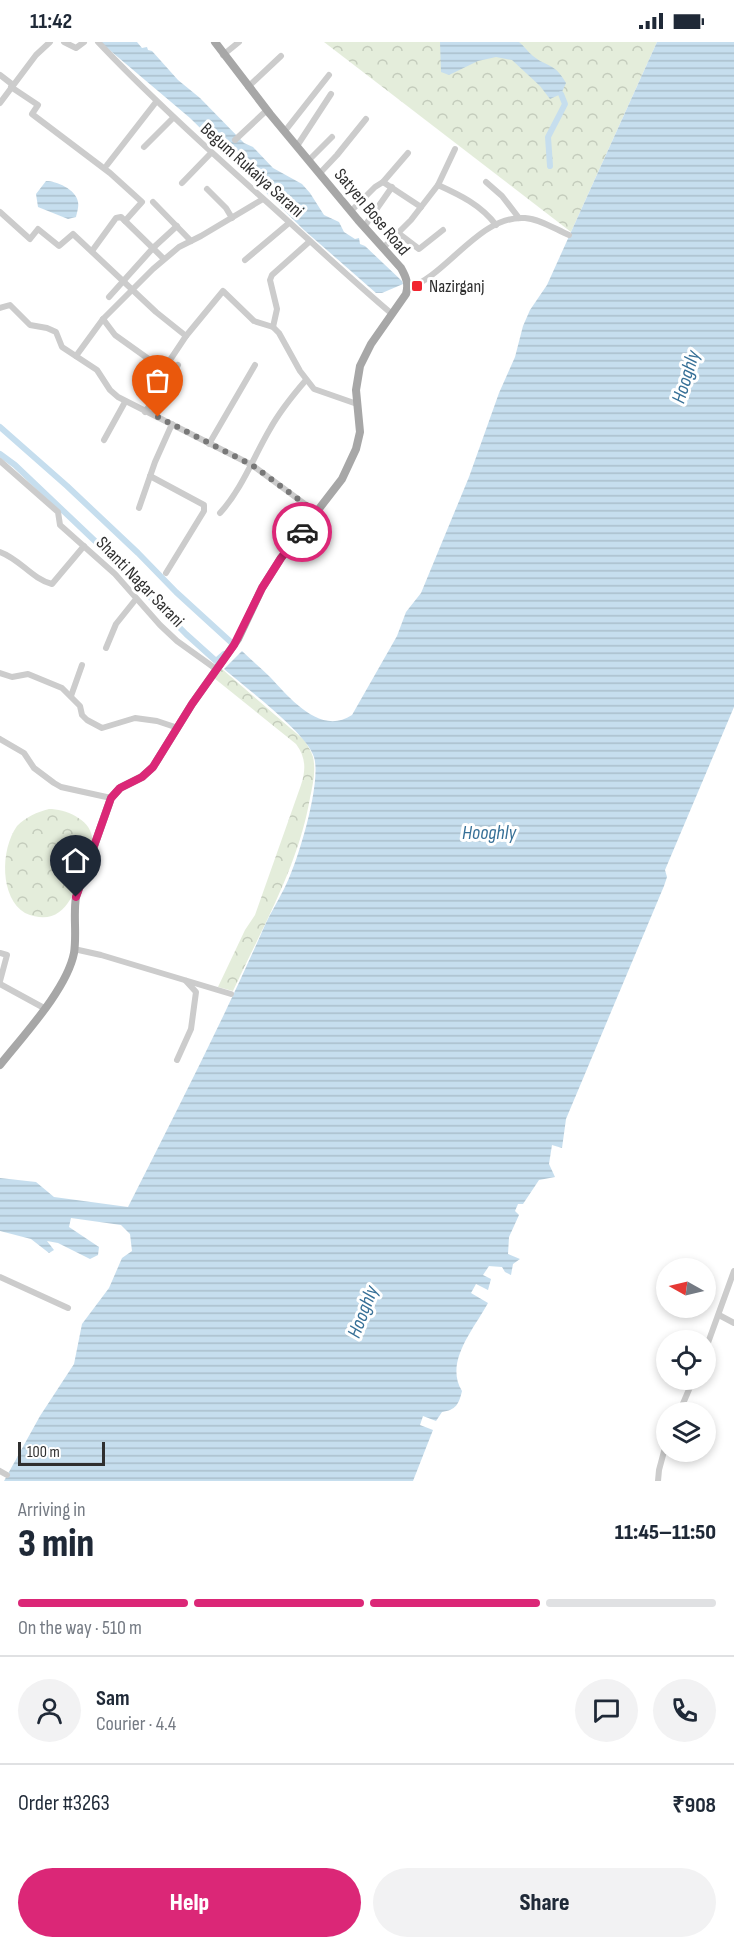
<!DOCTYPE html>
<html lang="en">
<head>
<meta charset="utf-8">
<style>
  :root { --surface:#fff; --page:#f2f2f3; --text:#1f2937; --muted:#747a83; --line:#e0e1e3; --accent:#db2777 }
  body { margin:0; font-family:"Sofia Sans Condensed",sans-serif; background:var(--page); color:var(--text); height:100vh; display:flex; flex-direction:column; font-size:22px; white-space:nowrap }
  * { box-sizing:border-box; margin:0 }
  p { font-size:20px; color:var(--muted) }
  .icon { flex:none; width:33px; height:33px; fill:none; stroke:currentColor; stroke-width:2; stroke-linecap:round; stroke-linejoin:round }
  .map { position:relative; height:1439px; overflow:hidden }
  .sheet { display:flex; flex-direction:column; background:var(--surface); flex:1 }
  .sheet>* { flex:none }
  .needle { width:39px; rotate:278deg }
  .controls { position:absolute; left:656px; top:1216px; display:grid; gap:12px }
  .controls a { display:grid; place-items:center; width:60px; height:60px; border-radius:50%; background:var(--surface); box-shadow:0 3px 9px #0003; font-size:30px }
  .scale { position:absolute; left:18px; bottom:15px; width:87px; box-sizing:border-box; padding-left:6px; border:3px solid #2f2f2f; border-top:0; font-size:16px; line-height:21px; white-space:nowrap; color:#2f2f2f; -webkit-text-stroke:4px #fff; paint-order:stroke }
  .pin { position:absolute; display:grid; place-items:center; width:51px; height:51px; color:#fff; margin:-62px -26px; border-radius:50% 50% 50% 0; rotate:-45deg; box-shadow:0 0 6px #0007 }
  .pin .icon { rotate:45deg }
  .courier { position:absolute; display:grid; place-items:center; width:60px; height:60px; margin:-30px; border:4px solid #db2777; border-radius:50%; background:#fff; color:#222; box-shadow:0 2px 8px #0007 }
  .overview em { font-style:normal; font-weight:800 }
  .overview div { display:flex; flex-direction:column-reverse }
  .overview { display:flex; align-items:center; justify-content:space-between; height:102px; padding:0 18px }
  h1 { font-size:39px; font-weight:800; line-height:45px }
  .bar { display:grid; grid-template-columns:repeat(4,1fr); gap:9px 6px; align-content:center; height:72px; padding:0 18px }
  .bar i { height:8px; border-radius:4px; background:var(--line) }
  .bar .current { background:var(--accent) }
  .bar p { grid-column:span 4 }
  .line { display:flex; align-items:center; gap:15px; padding:0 18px; border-top:2px solid var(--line) }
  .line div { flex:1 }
  .round { display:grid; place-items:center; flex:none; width:63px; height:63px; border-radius:32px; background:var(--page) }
  .action { display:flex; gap:12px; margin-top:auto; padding:12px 18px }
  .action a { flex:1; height:69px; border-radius:36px; background:var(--accent); color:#fff; font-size:24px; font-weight:800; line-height:69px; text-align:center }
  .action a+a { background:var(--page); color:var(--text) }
  .status { display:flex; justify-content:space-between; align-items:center; height:42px; padding:0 30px; background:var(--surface); direction:ltr }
  .status svg { height:16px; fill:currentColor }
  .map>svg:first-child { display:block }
  .park { fill:url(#park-crowns) }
  .water { fill:url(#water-rules) }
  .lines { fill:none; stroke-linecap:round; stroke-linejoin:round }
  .canal { stroke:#c6deee; stroke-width:6 }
  .minor { stroke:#ccc; stroke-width:6 }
  .major { stroke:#a7a7a7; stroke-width:8 }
  .done { stroke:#787878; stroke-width:6; stroke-dasharray:0 10.8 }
  .route { stroke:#db2777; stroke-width:8 }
  .poi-dot { fill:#f12530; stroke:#fff; stroke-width:2 }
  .labels { text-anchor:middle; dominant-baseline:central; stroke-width:6; stroke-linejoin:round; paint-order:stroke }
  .street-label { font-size:18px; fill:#2f2f2f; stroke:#fff }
  .poi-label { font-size:18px; fill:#2f2f2f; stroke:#fff; text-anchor:start }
  .water-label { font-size:20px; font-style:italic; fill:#377097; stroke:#fff }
</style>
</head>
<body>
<div class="status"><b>11:42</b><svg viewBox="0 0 49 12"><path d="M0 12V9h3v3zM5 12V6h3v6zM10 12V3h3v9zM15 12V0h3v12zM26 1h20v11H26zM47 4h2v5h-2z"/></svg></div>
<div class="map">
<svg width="734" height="1439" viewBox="0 0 734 1439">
  <defs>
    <pattern id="park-crowns" width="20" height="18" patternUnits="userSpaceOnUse" patternTransform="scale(1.5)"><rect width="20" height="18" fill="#e4eddb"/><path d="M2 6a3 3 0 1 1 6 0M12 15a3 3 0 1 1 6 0" fill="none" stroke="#c4ccbc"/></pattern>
    <pattern id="water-rules" width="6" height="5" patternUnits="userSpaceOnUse" patternTransform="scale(1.5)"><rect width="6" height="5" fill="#c6deee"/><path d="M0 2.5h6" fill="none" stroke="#aabfcc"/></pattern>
  </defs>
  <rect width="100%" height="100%" fill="#fff"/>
  <g class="park">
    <polygon points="324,0 657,0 571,190"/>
    <path d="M222 627 304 698C308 704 311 709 313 715 316 729 313 742 310 756 298 825 262 886 233 949L218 945 245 888 255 873 301 743C306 728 306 715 296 702L214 636Z"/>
    <path d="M49 767C65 767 90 777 92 795 93 803 87 814 85 822 75 851 64 888 25 871 0 856 0 808 17 784 26 775 37 770 49 767Z"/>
  </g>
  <g class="water">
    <polygon points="100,0 137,0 142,6 147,5 148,8 152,9 178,38 200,56 244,101 253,105 273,126 302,142 310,151 324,173 339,180 344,190 355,197 359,196 360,202 365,204 402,239 403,242 382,251 376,251 304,188 190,76"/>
    <path d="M440 0H519C524 4 528 10 533 14 548 26 554 20 566 41L561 52 550 57 540 44 512 18 496 15 478 19 449 33 441 30Z"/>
    <path d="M657 0H734V665L665 828 667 835 664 844 566 1077 562 1106 552 1103 549 1122 555 1135 539 1138 523 1162H518L515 1169 519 1173 509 1195 508 1212 520 1217 513 1222 511 1233 505 1230 502 1225 489 1224 483 1233 491 1237 488 1248 476 1242 471 1251 488 1261C474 1287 444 1320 462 1349 459 1362 456 1368 442 1370L436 1379 423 1374 420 1383 433 1388 413 1439H4L40 1374 74 1322 82 1282 109 1246 122 1216 132 1209 130 1192 121 1183 71 1176 69 1185 99 1205 98 1213 90 1217 58 1201 47 1199 54 1208 49 1211 31 1197 0 1189V1136L36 1140 54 1155 128 1165C175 1072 223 979 265 883 271 870 278 859 284 847 297 823 322 741 314 715 307 691 246 646 224 627L242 609C251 618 261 626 270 635 290 656 320 694 352 673L397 594 406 570 421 551 469 435 499 351 515 315 523 284 530 268 547 243Z"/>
    <path d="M46 139C56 139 76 147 78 160 79 164 77 171 76 175L68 177 38 165 36 152Z"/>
  </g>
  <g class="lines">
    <g class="canal">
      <polyline points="550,124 548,95 565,62 561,52"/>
      <polyline points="0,385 67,444 138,511 176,550 234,603 232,605"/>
      <polyline points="0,412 15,423 95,499 186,592 216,619 224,612"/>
    </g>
    <g class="minor">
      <polyline points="64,0 76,6 84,0"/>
      <path d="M98 0C149 54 203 103 258 152 303 192 346 233 392 272"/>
      <polyline points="223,13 239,0"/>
      <polyline points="0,33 13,43"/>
      <polyline points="11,45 38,63 32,72 110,131 142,160 125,179"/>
      <polyline points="248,45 281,14"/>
      <polyline points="0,61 36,13 50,0"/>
      <polyline points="285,89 329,33"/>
      <polyline points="235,98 267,68"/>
      <polyline points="297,104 331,52"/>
      <polyline points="144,105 173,76"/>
      <polyline points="309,118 332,95"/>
      <polyline points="107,123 156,60"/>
      <polyline points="320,131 337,113 366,77"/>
      <polyline points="383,140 408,111"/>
      <polyline points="486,140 502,154 519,176"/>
      <polyline points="182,141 211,111"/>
      <path d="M438 143C460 153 481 163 496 183"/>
      <polyline points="207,147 226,166 232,176"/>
      <polyline points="153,160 191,199"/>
      <polyline points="351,169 375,145 383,140 421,165"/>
      <polyline points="0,170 30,197 38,187 59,204 73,192 156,270 186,294"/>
      <polyline points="364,185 392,145"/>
      <polyline points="398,191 419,207 443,188"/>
      <polyline points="383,206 411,178 438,143 455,107"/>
      <polyline points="92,209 116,176 121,175 164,217"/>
      <polyline points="245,218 289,181"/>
      <path d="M407 247C448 233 479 173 525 176 540 177 555 187 569 193"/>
      <polyline points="109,255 153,206 177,184"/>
      <polyline points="0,266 10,263 30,283 47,286 56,290 62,305 97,328 110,348 118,355 252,423 317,471"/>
      <polyline points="103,277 115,293 171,333"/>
      <polyline points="273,285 277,267 270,238 272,233 309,200"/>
      <polyline points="76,314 103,277 153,227 179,205 201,194 263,157"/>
      <polyline points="170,318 186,294 223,249 254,279 273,285 279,291 300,329 314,347 357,362"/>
      <polyline points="145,370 178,323"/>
      <polyline points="104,398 125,360"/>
      <polyline points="209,402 255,323"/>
      <polyline points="0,419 58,470 60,483 115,532 160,583 177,599 216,627"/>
      <polyline points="150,434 204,463 204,469 166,531"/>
      <polyline points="139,466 155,420 172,382"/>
      <path d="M220 471C242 447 254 414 270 387 280 369 293 353 306 338"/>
      <path d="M0 510C20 517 32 537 52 542L84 504"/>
      <polyline points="106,606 116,582 136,557"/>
      <polyline points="0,631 12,635 28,632 62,646 80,664 82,673 87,678 102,686 135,676 157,679 178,686"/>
      <polyline points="71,654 82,623"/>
      <polyline points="0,697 24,711 34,726 54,741 61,745 111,756"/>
      <polyline points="74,907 101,913 231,952"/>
      <polyline points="0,911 7,913 0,939"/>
      <polyline points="0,942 44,966"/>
      <polyline points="177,1018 191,987 196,950 186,939"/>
      <polyline points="0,1235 68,1266"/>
      <polyline points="719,1273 734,1281"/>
      <polyline points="705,1309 734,1229"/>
      <polyline points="679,1371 693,1338"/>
      <polyline points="0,1429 7,1433"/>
      <polyline points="658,1439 659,1428 666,1402"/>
    </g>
    <path class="major" d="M0 1023C23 994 67 947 74 911 77 892 73 873 76 855L111 756 120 746 142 735 153 725 192 662 238 597 262 546 281 516 342 437 356 407 360 390 356 348 360 324 371 302 406 252C409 242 406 235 401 226L358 178 270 72 215 0"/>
  </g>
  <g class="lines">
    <polyline class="done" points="158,375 252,423 317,471 302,490"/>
    <polyline class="route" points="76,855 111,756 120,746 142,735 153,725 192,662 234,603 262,546 281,516 302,490"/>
  </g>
  <rect class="poi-dot" x="411" y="238" width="12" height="12" rx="3"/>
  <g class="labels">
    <g class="street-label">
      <text transform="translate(252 128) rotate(42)">Begum Rukaiya Sarani</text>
      <text transform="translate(372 170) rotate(50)">Satyen Bose Road</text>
      <text transform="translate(140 540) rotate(46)">Shanti Nagar Sarani</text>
    </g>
    <g class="poi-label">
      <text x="429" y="244">Nazirganj</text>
    </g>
    <g class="water-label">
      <text transform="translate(686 335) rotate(-73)">Hooghly</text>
      <text x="489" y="791">Hooghly</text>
      <text transform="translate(363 1270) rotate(-69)">Hooghly</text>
    </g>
  </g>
</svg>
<div class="controls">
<a><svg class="needle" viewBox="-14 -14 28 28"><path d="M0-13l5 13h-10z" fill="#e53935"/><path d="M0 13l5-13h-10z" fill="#747a83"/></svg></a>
<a><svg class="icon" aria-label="locate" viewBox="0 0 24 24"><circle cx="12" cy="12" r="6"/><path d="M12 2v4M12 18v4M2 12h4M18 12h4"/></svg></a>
<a><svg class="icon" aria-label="layers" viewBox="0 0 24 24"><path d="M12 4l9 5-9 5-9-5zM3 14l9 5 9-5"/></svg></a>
</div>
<div class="scale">100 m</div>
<div class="pin" style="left:158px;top:375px;background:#ea580c"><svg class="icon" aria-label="bag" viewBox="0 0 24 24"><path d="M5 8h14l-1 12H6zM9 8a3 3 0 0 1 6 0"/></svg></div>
<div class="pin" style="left:76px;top:855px;background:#1f2937"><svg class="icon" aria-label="home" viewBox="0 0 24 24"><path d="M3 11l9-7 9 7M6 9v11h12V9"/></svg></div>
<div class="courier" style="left:302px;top:490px"><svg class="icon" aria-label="car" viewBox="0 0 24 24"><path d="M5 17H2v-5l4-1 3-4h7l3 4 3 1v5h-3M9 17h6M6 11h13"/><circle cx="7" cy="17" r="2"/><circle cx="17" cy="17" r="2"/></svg></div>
</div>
<section class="sheet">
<div class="overview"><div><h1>3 min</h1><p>Arriving in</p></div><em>11:45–11:50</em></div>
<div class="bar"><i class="current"></i><i class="current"></i><i class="current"></i><i></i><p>On the way · 510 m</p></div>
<div class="line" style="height:108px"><a class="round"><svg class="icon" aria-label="person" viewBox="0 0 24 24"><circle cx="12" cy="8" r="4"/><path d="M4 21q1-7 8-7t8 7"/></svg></a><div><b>Sam</b><p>Courier · 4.4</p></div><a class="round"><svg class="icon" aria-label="chat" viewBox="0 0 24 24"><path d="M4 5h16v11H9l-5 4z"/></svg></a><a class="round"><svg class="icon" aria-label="phone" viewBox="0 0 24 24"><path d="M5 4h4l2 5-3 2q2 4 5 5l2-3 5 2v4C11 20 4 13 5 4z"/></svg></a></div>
<div class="line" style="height:78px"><div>Order #3263</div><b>₹908</b></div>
<div class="action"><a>Help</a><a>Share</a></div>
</section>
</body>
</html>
